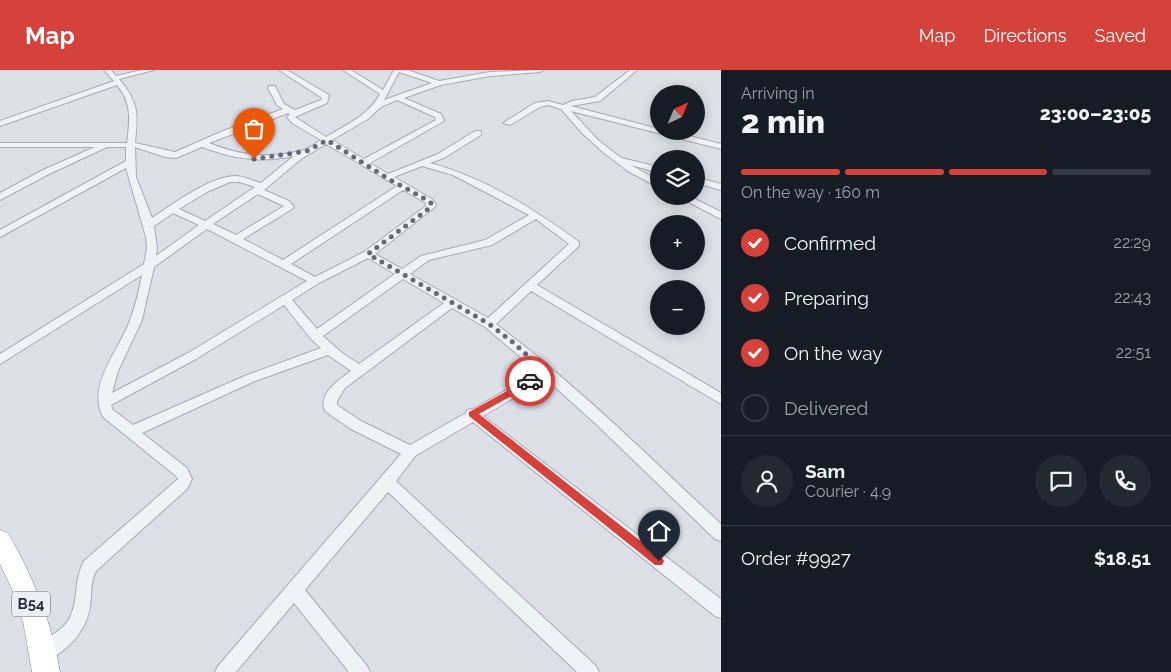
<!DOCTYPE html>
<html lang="en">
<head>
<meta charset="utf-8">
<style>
  :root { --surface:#171b24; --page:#242831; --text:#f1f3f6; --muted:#9ea1a6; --line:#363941; --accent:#d5423b }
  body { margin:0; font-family:Raleway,sans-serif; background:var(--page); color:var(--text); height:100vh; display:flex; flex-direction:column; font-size:19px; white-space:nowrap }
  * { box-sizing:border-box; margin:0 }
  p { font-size:16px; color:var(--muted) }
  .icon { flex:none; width:28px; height:28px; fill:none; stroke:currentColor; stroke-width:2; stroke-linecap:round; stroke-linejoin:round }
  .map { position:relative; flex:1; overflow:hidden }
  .drawer { display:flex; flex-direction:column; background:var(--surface); width:450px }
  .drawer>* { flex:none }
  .needle { width:32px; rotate:44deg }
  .buttons { position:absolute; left:650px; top:15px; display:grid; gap:10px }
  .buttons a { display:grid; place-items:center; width:55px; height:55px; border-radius:50%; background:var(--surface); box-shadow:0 2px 12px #0003; font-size:25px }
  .pin { position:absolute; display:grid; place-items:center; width:42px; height:42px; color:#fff; margin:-51px -21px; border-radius:50% 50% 50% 0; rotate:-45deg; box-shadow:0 0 5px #0007 }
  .pin .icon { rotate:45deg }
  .courier { position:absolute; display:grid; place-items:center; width:50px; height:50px; margin:-25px; border:4px solid #d5423b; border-radius:50%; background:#fff; color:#222; box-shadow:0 1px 6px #0007 }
  .headline em { font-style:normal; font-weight:800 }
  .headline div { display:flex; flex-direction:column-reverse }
  .headline { display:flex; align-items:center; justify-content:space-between; height:85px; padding:0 20px }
  h1 { font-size:32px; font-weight:800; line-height:38px }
  .bar { display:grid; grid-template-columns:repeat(4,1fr); gap:8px 5px; align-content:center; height:60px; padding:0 20px }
  .bar i { height:6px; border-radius:4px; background:var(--line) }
  .bar .current { background:var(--accent) }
  .bar p { grid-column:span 4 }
  .line { display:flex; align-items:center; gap:12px; padding:0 20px; border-top:1px solid var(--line) }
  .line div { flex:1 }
  .round { display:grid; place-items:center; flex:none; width:52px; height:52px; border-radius:26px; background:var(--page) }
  ol { padding:0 20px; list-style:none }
  li { display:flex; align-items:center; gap:15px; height:55px }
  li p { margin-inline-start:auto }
  li .icon { padding:5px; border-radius:50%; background:var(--accent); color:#fff; stroke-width:4 }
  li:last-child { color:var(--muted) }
  li i { width:28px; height:28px; border:2px solid var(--line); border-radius:50% }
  header { display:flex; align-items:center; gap:30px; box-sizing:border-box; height:70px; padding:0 25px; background:var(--accent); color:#fff }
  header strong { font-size:24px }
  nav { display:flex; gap:28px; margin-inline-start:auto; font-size:18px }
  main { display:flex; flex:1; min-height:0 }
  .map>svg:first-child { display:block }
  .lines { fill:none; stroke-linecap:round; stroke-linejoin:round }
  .minor-casing { stroke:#a7aab6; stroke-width:2 }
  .highway-casing { stroke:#858aa0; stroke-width:1 }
  .minor { fill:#f1f2f6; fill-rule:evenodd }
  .highway { fill:#fff; fill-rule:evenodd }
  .route { fill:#d5423b }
  .done { stroke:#666a7b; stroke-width:5; stroke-dasharray:0 9 }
  .labels { text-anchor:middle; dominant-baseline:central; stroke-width:5; stroke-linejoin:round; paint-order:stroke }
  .shield { fill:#edeff6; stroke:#626677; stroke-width:1 }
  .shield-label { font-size:15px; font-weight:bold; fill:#262b40 }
</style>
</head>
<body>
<header>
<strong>Map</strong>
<nav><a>Map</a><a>Directions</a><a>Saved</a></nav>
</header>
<main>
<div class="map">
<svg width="721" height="602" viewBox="0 0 721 602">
  <rect width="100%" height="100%" fill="#dee0e8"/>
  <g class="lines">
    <defs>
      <g id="minor">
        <path d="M104 0H111L116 6 142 0H154L119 9C139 32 138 44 135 73L175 82 223 61 283 39 277 35 268 18 269 16H275L284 34 295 40 321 30 322 28 279 0H287L329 25 327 33 295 47 326 67C346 55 369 45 380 24L343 0H351L383 20 394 0H408L439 11 490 2 543 0 540 2 490 6 441 15 404 28 441 44 444 51 370 93 388 104 438 84 475 61H481V65L444 88 430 93C485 108 534 139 579 172V176L537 215 721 323V334L531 221 496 254C576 314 648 386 721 454V471L715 469 596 354 546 309 483 346 721 529V548L715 546 473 352 415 386 396 411 596 596 599 602H577L388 422 305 520 367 596 370 602H349L294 533 236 602H215L218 596 401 384 351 359 325 341C317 324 340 309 351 301L328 285 255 311 142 363 187 398 192 409 187 419 96 501C90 512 92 525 90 536 87 561 67 582 44 592L38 589 35 583C42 567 63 563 70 547 79 530 73 512 84 491L178 409 176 406 103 347C86 315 120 279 130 250 136 235 139 220 142 205L0 294V284L144 194 147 178 146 167 126 98 0 167V160L126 91V77H107L49 104 0 130V123L43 100 95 77H0V73H127C130 50 132 33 117 15L0 56V51L114 11ZM399 2 432 13 384 30ZM397 30 435 47 436 50 364 89 332 70 368 49 381 37ZM288 43 290 44 287 47 292 53 321 70C316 73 309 79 304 80 271 89 240 86 209 73ZM326 74 397 116 283 190 243 169 292 139 294 137 289 131 264 120 301 89ZM135 77 165 87 176 88 202 77C234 89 261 93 294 86L261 113C252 111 244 106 235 106 209 107 173 134 152 148L136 107ZM422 96 453 105 529 145 485 170 421 186 402 199 375 184 435 137 436 134 432 129 394 107ZM230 112H240L255 117 205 151 179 139 207 122ZM403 120 426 133V136L364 182 315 207 291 194ZM258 124 284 136 236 165 213 154ZM173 143 199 155 156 186 157 178 154 156ZM536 149 569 174 488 248 410 204 429 190 492 175ZM207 159 307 211 188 283 112 323 118 301 142 250 154 197ZM368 188 395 204 317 259 292 230 319 213ZM403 209 444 233 359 294 342 283 323 266ZM284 235 311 269 321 278 247 305 133 355 113 340 111 335 196 289ZM452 238 485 257 538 302 473 339 467 340 466 343 410 375 361 351 337 335V331L345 318Z"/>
        <polygon points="630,0 637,0 600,31 571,36 659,59 659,61 670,61 721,74 721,79 571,41 598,70 621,88 659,97 659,103 631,95 659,111 659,118 628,101 604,83 582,63 561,39 548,35 540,37 510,55 503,53 535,33 548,31 563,35 572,31 595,27"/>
        <polygon points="696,107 721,114 721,120 696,113"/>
        <polygon points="677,126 689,126 721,142 721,149"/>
      </g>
      <path id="highway" d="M0 460 8 463C33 507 52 552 60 602H32L23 551 12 519 0 494Z"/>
    </defs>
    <use href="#minor" class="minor-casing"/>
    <use href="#highway" class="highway-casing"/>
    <use href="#minor" class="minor"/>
    <use href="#highway" class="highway"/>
  </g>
  <polygon class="route" points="530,308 535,311 533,314 479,344 662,488 664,491 662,495 655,495 469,346 469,342"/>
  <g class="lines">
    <polyline class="done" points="254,89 307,81 327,70 387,108 429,131 432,134 427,140 368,184 489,254 514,273 546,303 530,311"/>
  </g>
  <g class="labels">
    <rect class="shield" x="12" y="521.5" width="38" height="25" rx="4"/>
    <g class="shield-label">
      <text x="31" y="534">B54</text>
    </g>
  </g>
</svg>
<div class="buttons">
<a><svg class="needle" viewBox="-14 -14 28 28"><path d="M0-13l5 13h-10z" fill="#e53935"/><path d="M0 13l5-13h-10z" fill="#9ea1a6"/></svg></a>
<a><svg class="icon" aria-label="layers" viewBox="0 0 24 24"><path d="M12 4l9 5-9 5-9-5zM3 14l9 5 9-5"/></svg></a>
<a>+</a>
<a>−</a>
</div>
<div class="pin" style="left:254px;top:89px;background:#ea580c"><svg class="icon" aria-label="bag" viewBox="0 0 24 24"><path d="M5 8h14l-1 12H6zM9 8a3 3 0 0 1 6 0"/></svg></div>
<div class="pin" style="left:659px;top:491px;background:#1f2937"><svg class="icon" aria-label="home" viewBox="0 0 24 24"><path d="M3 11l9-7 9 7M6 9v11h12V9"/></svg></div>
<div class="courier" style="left:530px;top:311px"><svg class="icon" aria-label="car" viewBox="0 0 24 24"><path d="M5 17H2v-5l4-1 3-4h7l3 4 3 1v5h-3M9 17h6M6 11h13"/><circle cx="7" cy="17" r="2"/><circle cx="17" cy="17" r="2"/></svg></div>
</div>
<section class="drawer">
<div class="headline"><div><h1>2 min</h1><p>Arriving in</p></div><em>23:00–23:05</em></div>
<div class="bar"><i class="current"></i><i class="current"></i><i class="current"></i><i></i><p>On the way · 160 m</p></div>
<ol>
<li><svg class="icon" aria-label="check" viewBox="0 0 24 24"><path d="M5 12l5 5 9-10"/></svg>Confirmed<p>22:29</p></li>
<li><svg class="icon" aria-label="check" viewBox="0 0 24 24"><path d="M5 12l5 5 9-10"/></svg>Preparing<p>22:43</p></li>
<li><svg class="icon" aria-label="check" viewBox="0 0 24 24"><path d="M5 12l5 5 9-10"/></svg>On the way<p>22:51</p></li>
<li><i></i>Delivered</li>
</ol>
<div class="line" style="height:90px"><a class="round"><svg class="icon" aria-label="person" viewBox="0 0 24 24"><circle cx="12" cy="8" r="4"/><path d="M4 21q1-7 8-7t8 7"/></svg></a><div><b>Sam</b><p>Courier · 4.9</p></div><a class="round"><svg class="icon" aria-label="chat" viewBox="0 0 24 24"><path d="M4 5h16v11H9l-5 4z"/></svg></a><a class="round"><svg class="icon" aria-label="phone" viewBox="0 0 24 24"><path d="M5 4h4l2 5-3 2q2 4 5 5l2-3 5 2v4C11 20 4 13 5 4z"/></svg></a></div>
<div class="line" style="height:65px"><div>Order #9927</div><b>$18.51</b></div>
</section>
</main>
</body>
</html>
